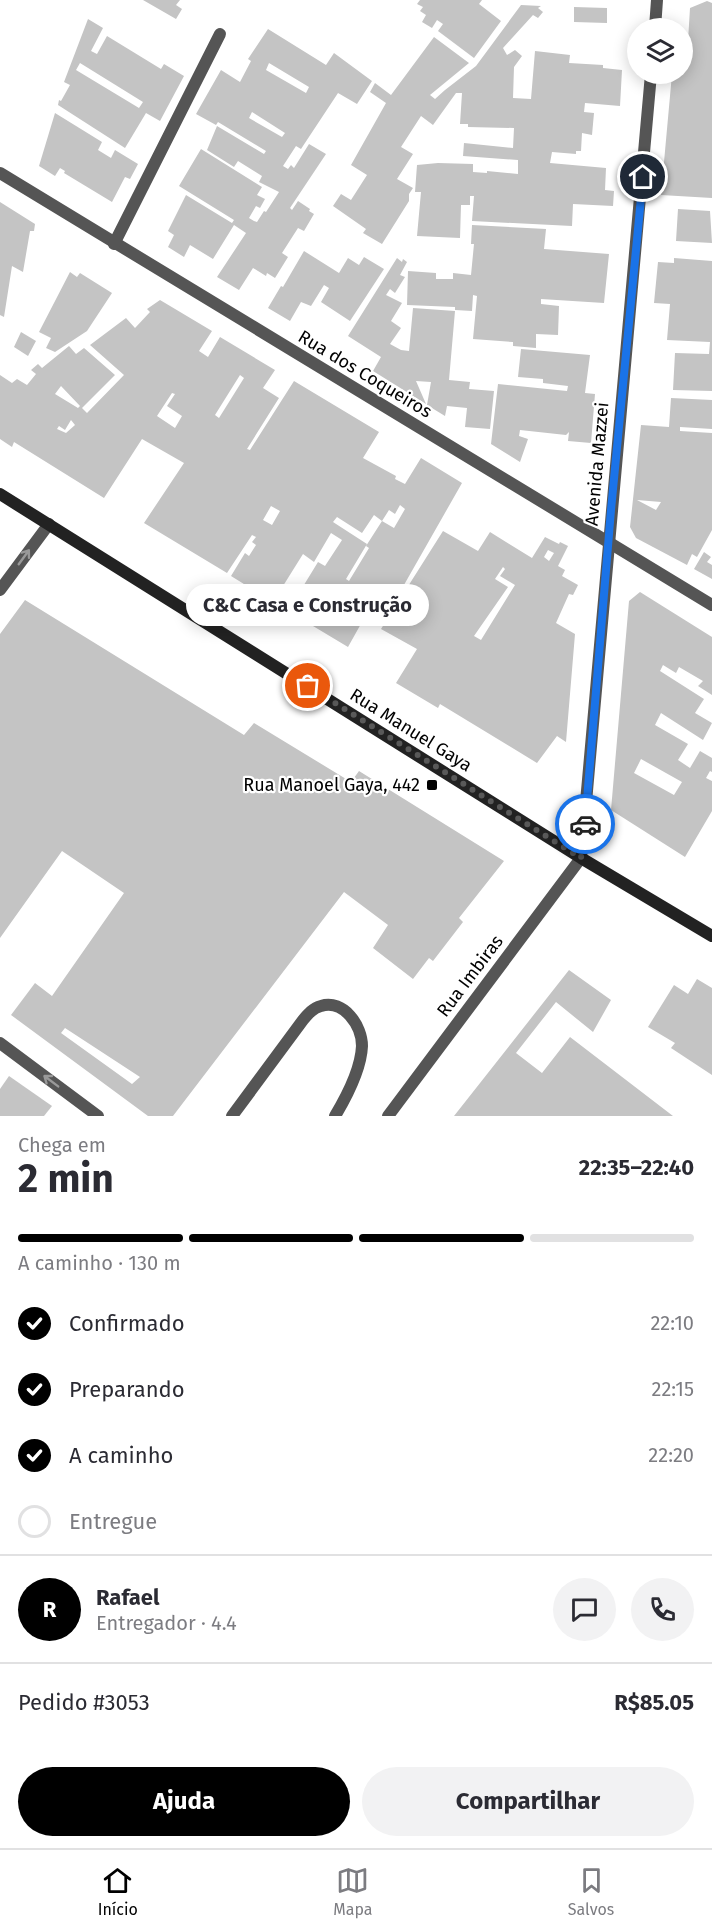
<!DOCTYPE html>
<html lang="pt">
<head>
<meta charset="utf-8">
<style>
  :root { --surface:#fff; --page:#f2f2f3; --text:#2b2b33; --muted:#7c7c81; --line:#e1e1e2; --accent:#000 }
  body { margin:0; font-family:"Fira Sans",sans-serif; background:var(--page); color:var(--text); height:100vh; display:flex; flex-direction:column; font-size:22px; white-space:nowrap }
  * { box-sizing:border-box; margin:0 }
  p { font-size:20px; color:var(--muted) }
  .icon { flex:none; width:33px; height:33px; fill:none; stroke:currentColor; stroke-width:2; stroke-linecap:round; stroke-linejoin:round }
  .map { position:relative; height:1116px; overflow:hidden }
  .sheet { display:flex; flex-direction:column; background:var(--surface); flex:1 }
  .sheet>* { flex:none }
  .controls { position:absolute; left:627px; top:18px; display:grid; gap:12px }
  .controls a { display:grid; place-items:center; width:66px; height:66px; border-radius:50%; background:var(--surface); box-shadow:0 3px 15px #0003; font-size:30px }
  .pin { position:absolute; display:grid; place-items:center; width:51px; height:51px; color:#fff; margin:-26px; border:3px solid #fff; border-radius:50%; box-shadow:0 2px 6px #0007 }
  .courier { position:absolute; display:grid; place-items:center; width:60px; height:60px; margin:-30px; border:4px solid #1a73e8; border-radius:50%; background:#fff; color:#222; box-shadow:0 2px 8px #0007 }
  .bubble { position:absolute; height:42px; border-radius:21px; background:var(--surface); box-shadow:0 3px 15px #0003; font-size:20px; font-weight:700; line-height:42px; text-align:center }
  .summary em { font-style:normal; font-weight:700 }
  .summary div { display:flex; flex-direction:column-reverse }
  .summary { display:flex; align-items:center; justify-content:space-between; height:102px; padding:0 18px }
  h1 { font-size:39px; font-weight:700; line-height:45px }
  .bar { display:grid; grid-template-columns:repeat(4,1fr); gap:9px 6px; align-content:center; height:72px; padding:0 18px }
  .bar i { height:8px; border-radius:4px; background:var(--line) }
  .bar .active { background:var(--accent) }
  .bar p { grid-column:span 4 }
  .line { display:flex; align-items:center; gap:15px; padding:0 18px; border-top:2px solid var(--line) }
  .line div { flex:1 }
  .round { display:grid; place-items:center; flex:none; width:63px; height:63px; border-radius:32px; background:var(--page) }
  ol { padding:0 18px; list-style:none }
  li { display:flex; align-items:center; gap:18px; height:66px }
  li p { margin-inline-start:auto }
  li .icon { padding:6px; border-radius:50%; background:var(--accent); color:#fff; stroke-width:4 }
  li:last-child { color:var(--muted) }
  li i { width:33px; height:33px; border:3px solid var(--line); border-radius:50% }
  .primary-button { display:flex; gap:12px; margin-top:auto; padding:12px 18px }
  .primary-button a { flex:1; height:69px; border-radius:36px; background:var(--accent); color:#fff; font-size:24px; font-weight:700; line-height:69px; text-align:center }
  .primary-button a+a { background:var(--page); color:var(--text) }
  .tabs { display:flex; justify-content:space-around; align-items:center; height:84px; border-top:2px solid var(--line); background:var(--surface); font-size:16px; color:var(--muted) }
  .tabs a { display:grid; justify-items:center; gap:3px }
  .tabs .active { color:var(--accent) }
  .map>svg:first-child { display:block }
  .building { fill:#c4c4c4; fill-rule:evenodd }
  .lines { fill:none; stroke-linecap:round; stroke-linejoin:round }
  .service { stroke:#555; stroke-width:12 }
  .minor { stroke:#555; stroke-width:12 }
  .tertiary { stroke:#555; stroke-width:12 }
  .secondary { stroke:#222; stroke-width:12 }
  .oneway { stroke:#999 }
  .done { stroke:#595959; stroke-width:6; stroke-dasharray:0 10.8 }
  .route { stroke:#1a73e8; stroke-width:8 }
  .poi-dot { fill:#000; stroke:#fff; stroke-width:2 }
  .labels { text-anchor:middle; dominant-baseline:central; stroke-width:4.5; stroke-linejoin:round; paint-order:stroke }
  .street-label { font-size:18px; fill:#000; stroke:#fff }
  .poi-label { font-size:18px; fill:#000; stroke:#fff; text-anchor:end }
</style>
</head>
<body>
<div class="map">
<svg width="712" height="1116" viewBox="0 0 712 1116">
  <rect width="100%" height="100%" fill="#fff"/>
  <g class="building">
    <polygon points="143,0 180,0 176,5 182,9 176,19"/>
    <polygon points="420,0 482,0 479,4 501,21 474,58 438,31 443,24 437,20 432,28 422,22 426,15 420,11 423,7 417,4"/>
    <polygon points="707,1 712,3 712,198 661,195 672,74 682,74 682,56 687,57 690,8"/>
    <polygon points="521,5 541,6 538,8 543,12 538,18 533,15 503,48 507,55 515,50 522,56 514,67 513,98 531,99 535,51 570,55 569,63 603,65 603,68 622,70 620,106 585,103 584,112 594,113 592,135 582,133 581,151 576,151 576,154 552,152 550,163 606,168 605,190 614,191 613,206 573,204 572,226 472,221 474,196 470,196 470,205 461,205 460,238 417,236 421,192 415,192 417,165 438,163 473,164 473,172 487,173 487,171 518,174 518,160 463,156 464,143 513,148 514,128 468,127 468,124 460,124 462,93 456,93 433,125 421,116 401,147 413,154 397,179 413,188 409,194 409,201 382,244 363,233 366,229 333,206 341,194 351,200 367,175 351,165 386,103 370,92 375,83 391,95 434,37 469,63 430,95 435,99 445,90 476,66"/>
    <polygon points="574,7 607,8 607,23 574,22"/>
    <path d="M88 19 103 28 91 51 97 54 107 36 161 69 164 64 184 76 160 121 146 113 125 148 58 105 59 100 61 101 70 85 64 82ZM80 63 143 102 139 108 76 70Z"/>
    <path d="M268 29 326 65 334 53 372 81 357 104 338 93 301 149 296 146 283 166 288 169 291 165 294 168 309 144 326 154 290 208 292 210 298 201 310 209 309 211 314 214 304 231 298 228 282 253 288 257 275 278 267 273 266 276 253 268 239 290 217 277 246 233 234 225 213 259 190 245 184 257 168 247 174 235 168 231 186 195 232 223 234 220 179 186 201 149 262 187 257 195 265 199 260 208 256 206 249 218 254 221 257 222 264 211 266 212 279 192 259 182 262 176 238 161 234 167 207 150 217 126 264 154 266 151 218 122 216 125 196 114 221 70 240 82 251 61 248 59ZM269 63 309 87 306 93 266 70ZM252 112 285 133 282 137 249 118Z"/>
    <polygon points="55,113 102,142 98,150 111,158 115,150 138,164 130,179 125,177 112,202 64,173 65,171 60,168 55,176 39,166"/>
    <polygon points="0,202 35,224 34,231 30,231 23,272 12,266 4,317 0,315"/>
    <polygon points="678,209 710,211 712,243 676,241"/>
    <polygon points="472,225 546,229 544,249 609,254 604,303 541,299 541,304 559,306 558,335 536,334 536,348 513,346 513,342 473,339 477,296 473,295 472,311 455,310 455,307 407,305 408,271 436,273 436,279 453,279 453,273 471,275 474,244 471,244"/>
    <polygon points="304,251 339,273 348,258 359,265 364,257 384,269 350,321 321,302 329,288 324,285 311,306 301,302 290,321 268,308 281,286 283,287"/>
    <polygon points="397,258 402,262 403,259 407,262 400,275 405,277 395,293 390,289 386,295 402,303 391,321 401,328 390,344 401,350 409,351 413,308 455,311 449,380 470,382 469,389 494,391 490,429 465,427 467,408 447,406 445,416 427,405 431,382 416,381 426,404 373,371 381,357 348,336"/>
    <polygon points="674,258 712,261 712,391 673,390 675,353 709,354 710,342 667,340 670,304 654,303 658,262 674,263"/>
    <polygon points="70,272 77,277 80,273 112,293 87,331 55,352 46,348 51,338 39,332"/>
    <path d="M160 300 212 331 199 351 208 357 220 337 275 370 263 388 279 398 247 449 250 450 294 381 379 432 363 458 396 476 395 479 405 484 421 458 462 483 392 606 376 597 348 647 288 611 318 562 325 566 342 540 331 533 314 562 303 554 273 602 231 576 245 553 249 556 256 545 252 542 256 537 252 535 227 573 144 523 184 463 142 439 104 498 14 442 12 447 0 439V375L12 383 17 379 27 385 36 374 31 370 38 364 42 368 69 346 76 354 84 348 115 375 82 408 87 413 124 375 90 345 126 318 135 328 150 312 147 309ZM240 375 244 378 219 418 215 415ZM61 386 80 406 78 408 55 394ZM172 393 175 394 167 406 182 416 175 428 157 416ZM71 420 75 425 66 433 57 429 59 426 65 430ZM400 505 405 509 394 528 382 521 366 546 369 548 349 581 346 579 367 544 333 522 337 517 362 533 374 515 382 521 389 510 395 514ZM271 506 280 511 272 525 263 520Z"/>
    <polygon points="21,332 36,341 28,356 14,347"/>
    <polygon points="521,349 590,355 585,393 595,394 591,443 568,441 569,432 566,435 520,430 519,436 528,439 520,462 491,444 498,384 567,391 568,386 543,383 543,379 518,377"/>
    <path d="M671 398 712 400V429L680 427V431L712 433V530L697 557 692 554 687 565 636 538 630 527 641 425 669 427ZM637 500 661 502 656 510Z"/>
    <path d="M443 531 478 551 490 532 532 558 545 537 559 544 560 542 568 546 558 566 565 570 562 576 578 585 573 595 569 594 556 623 575 634 566 742 557 736 537 763 440 704 438 708 396 683 417 649 381 629ZM548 550 554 553 549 561 544 557ZM503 567 505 569 500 576 515 585 481 640 474 636 508 587 495 579Z"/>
    <polygon points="704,552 711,557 707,562 712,565 712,579 694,569"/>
    <path d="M640 592 712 637V695L698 686 703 681 679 667 676 673 663 665 660 671 704 699 695 713 712 723 703 740 661 713 655 725 688 744 678 760 690 768 700 751 712 758V772L710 771 706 778 712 781V811L685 857 611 810 629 601ZM641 759 682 782 674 795 634 773Z"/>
    <path d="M25 600 244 735 254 723 351 782 359 771 504 861 459 918 463 922 433 961 429 958 413 979 373 948 388 925 344 892 173 1116H148L11 1015 35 983 52 996 124 893 62 851 0 938V634ZM65 1028 140 1077 132 1084 61 1033Z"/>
    <polygon points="569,970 611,1000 593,1032 556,1002 516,1053 542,1073 570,1037 673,1116 454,1116"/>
    <polygon points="697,979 712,988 712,1075 671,1048 675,1043 648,1027 674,985 688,994"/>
    <polygon points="9,1076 52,1106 44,1116 0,1116 0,1089"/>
  </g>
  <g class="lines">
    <path class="service" d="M232 1116 303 1020C308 1014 313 1008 321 1006 344 999 362 1026 362 1046 361 1069 347 1096 335 1116"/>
    <g class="minor">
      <polyline points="0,173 712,605"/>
      <polyline points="114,244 220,34"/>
      <polyline points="0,590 49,524"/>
      <polyline points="0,1043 98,1116"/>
      <polyline points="388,1116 581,858"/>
    </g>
    <g class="tertiary">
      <polyline points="655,28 657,0"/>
      <polyline points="581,858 651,74"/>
    </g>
    <polyline class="secondary" points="0,494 581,858 712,936"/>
  </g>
  <defs><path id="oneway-shaft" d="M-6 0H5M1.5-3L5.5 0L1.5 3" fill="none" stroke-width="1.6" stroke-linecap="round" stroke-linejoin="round" transform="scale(1.5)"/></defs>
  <g class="oneway">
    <use href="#oneway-shaft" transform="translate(24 557) rotate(-54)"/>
    <use href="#oneway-shaft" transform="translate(51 1081) rotate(-143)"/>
  </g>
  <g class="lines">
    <polyline class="done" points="308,686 581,858 585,824"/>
    <polyline class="route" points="585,824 611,510 643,177"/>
  </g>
  <rect class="poi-dot" x="426" y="779" width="12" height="12" rx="3"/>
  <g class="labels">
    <g class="street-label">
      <text transform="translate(365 374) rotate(31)">Rua dos Coqueiros</text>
      <text transform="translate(597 464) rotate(-85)">Avenida Mazzei</text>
      <text transform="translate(411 730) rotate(32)">Rua Manuel Gaya</text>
      <text transform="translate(470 976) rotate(-53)">Rua Imbiras</text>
    </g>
    <g class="poi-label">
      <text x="420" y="785">Rua Manoel Gaya, 442</text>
    </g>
  </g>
</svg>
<div class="controls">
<a><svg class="icon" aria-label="layers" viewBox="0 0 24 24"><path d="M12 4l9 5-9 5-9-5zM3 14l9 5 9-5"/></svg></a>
</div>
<div class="pin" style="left:308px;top:686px;background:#ea580c"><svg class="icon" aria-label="bag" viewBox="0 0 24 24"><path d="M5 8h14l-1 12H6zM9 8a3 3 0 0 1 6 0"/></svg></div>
<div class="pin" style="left:643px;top:177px;background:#1f2937"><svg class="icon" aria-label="home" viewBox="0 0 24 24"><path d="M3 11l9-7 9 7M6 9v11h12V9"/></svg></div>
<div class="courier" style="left:585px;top:824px"><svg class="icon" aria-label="car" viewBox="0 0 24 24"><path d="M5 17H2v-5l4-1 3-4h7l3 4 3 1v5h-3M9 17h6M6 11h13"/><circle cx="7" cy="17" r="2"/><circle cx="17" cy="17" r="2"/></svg></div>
<div class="bubble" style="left:186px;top:584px;width:243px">C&amp;C Casa e Construção</div>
</div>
<section class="sheet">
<div class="summary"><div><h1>2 min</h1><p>Chega em</p></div><em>22:35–22:40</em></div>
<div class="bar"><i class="active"></i><i class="active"></i><i class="active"></i><i></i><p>A caminho · 130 m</p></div>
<ol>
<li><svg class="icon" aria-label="check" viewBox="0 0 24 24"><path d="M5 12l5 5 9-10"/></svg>Confirmado<p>22:10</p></li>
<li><svg class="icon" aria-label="check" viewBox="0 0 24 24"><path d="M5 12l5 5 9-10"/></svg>Preparando<p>22:15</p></li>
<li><svg class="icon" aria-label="check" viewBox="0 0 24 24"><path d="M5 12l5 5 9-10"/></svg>A caminho<p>22:20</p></li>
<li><i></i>Entregue</li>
</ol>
<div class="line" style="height:108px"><b class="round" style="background:var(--accent);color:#fff">R</b><div><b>Rafael</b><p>Entregador · 4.4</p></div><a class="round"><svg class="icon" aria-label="chat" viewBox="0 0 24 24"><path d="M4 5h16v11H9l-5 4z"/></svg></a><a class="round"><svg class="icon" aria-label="phone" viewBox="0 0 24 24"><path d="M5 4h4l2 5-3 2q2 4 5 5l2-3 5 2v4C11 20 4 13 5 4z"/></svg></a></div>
<div class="line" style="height:78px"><div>Pedido #3053</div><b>R$85.05</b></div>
<div class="primary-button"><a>Ajuda</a><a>Compartilhar</a></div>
</section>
<nav class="tabs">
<a class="active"><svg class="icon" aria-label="home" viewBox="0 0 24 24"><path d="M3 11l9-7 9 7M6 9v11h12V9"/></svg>Início</a>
<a><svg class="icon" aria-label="map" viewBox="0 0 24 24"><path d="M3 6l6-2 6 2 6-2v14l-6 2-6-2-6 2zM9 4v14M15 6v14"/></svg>Mapa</a>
<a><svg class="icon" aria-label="saved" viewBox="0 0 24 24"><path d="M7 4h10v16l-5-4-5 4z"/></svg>Salvos</a>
</nav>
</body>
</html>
